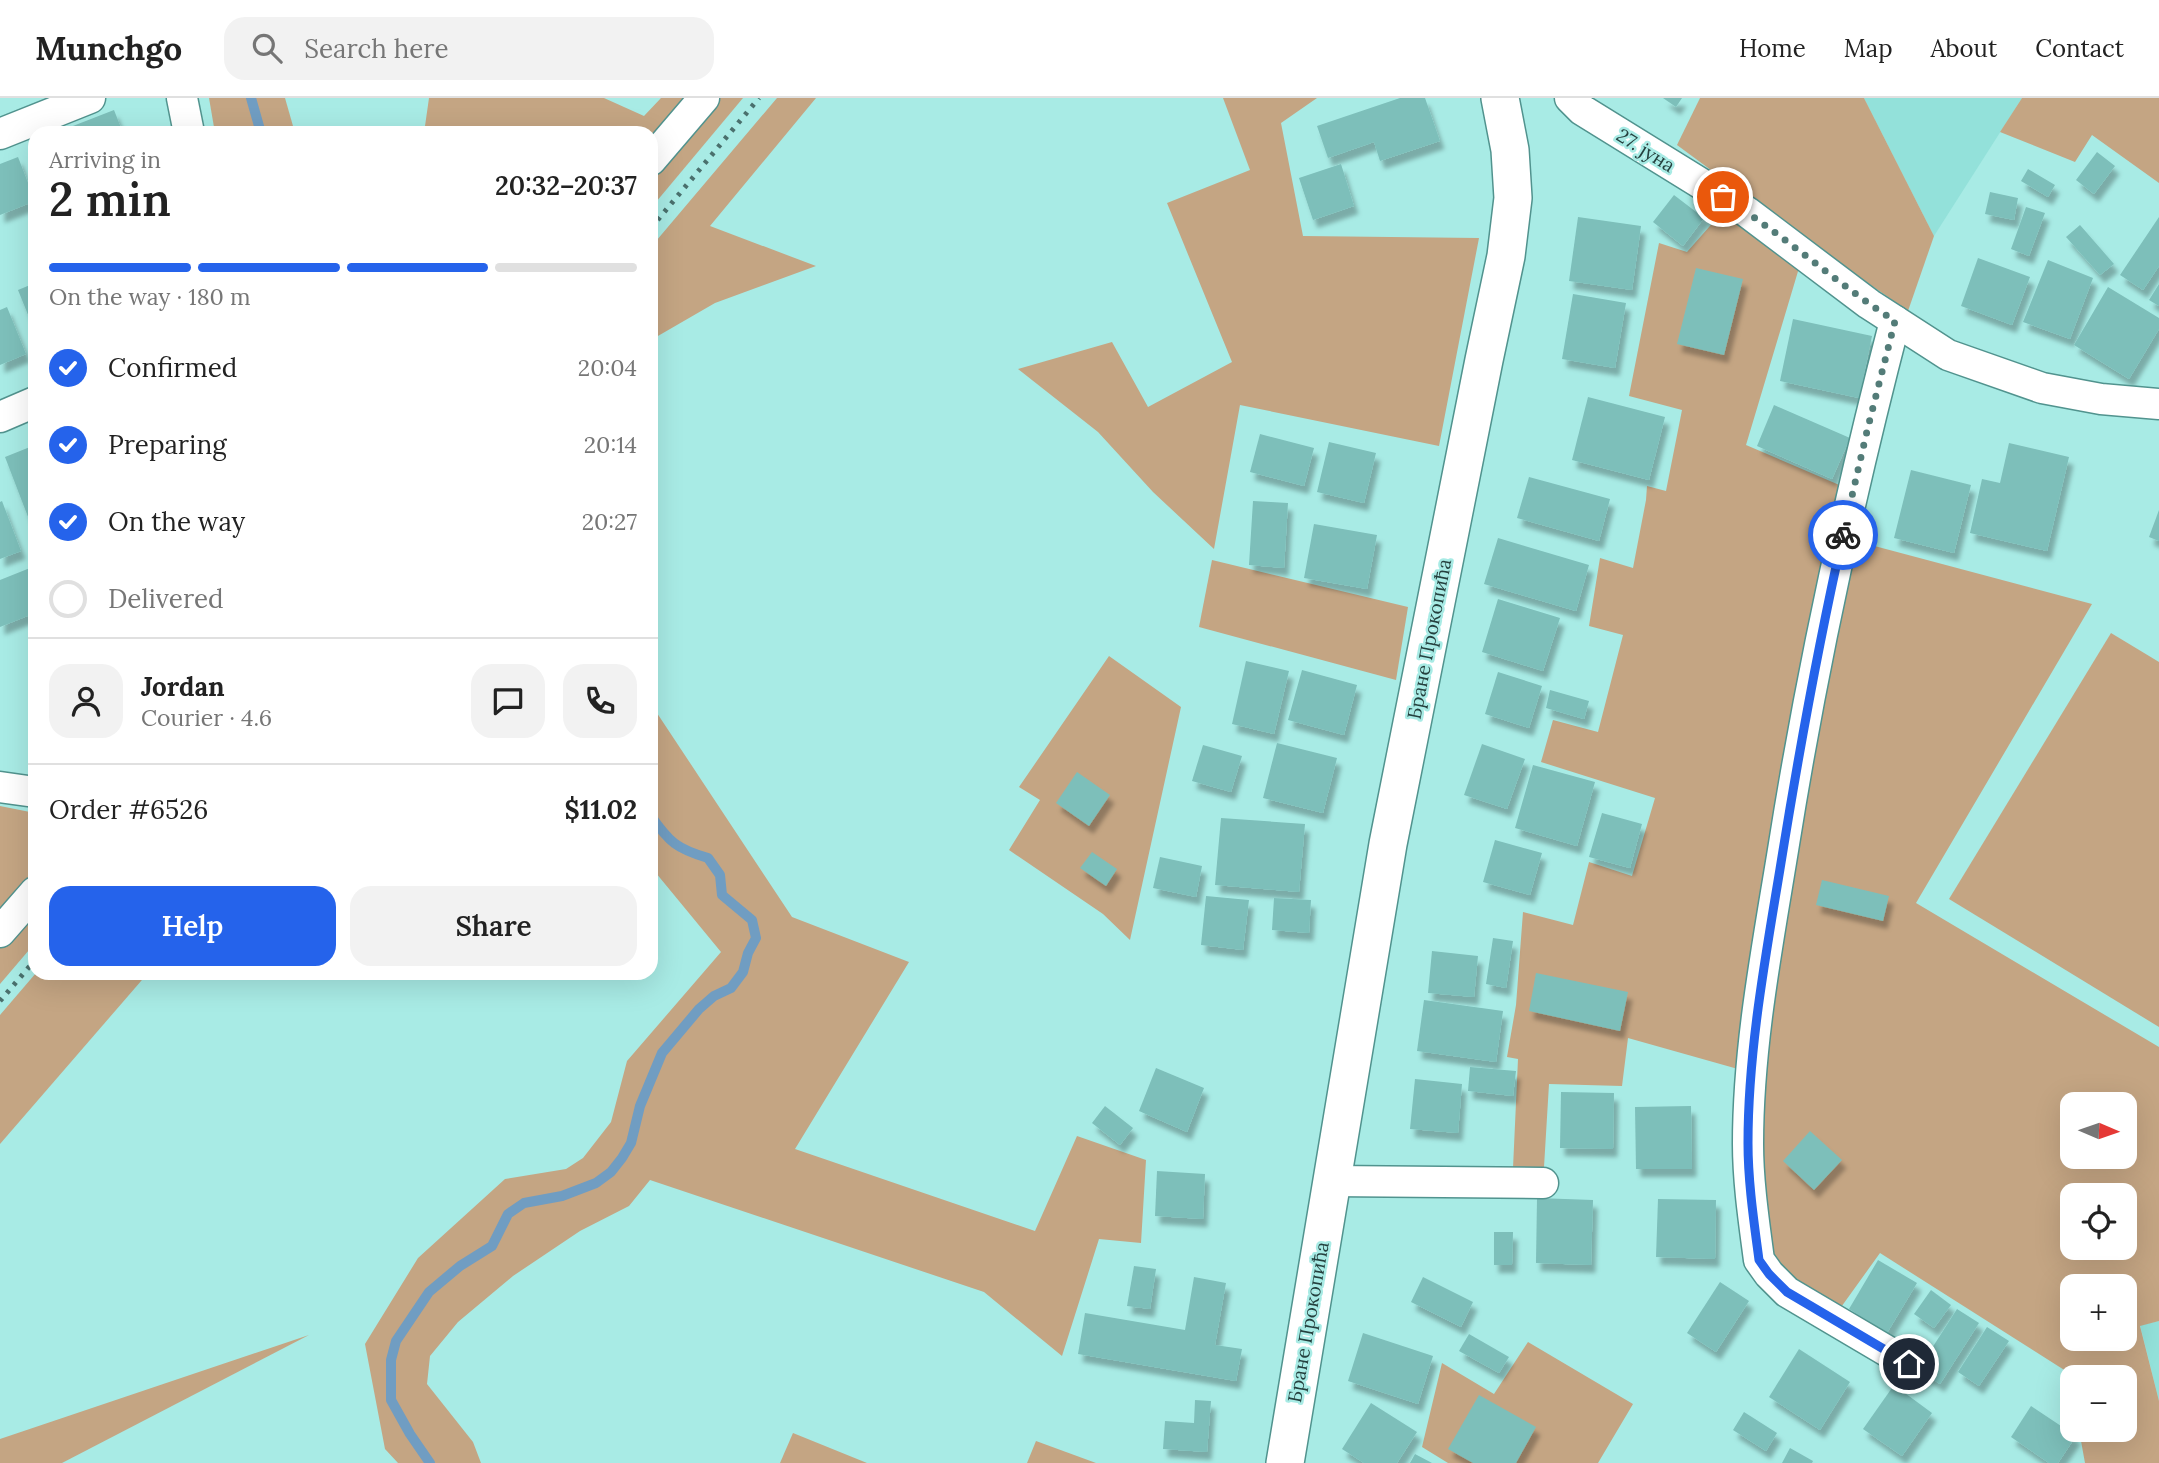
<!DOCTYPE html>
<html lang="en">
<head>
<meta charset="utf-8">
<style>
  :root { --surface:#fff; --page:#f2f2f2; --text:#222; --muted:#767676; --line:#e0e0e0; --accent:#2563eb }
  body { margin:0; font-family:Lora,serif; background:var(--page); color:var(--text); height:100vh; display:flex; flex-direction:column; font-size:26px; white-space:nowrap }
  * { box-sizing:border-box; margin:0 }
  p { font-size:23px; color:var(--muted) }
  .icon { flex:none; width:38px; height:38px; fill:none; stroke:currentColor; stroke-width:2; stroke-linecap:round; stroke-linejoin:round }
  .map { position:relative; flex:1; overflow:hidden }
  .side { position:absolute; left:28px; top:28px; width:630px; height:854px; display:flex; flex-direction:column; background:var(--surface); border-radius:21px; box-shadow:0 7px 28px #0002 }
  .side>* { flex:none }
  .needle { width:46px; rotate:92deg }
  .fabs { position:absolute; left:2060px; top:994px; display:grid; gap:14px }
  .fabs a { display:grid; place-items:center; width:77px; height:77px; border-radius:14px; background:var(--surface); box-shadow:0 7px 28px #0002; font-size:35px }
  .pin { position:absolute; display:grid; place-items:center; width:60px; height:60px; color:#fff; margin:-30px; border:4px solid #fff; border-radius:50%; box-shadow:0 2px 7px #0007 }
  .courier { position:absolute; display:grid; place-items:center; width:70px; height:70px; margin:-35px; border:5px solid #2563eb; border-radius:50%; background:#fff; color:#222; box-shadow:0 2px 9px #0007 }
  .headline em { font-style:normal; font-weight:600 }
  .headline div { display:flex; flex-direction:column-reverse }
  .headline { display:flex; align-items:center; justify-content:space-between; height:119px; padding:0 21px }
  h1 { font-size:46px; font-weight:600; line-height:52px }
  .bar { display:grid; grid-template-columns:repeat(4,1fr); gap:10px 7px; align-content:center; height:84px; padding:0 21px }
  .bar i { height:9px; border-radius:5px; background:var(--line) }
  .bar .current { background:var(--accent) }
  .bar p { grid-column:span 4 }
  .line { display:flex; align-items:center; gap:18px; padding:0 21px; border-top:2px solid var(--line) }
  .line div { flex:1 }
  .round { display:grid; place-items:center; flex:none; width:74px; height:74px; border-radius:21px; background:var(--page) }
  ol { padding:0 21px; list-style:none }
  li { display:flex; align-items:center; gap:21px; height:77px }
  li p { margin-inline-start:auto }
  li .icon { padding:7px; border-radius:50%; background:var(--accent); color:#fff; stroke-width:4 }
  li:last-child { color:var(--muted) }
  li i { width:38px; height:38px; border:4px solid var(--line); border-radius:50% }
  .primary-button { display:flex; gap:14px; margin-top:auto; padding:14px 21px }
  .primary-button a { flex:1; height:80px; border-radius:21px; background:var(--accent); color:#fff; font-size:28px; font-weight:600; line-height:80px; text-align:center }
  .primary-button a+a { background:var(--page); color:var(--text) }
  header { display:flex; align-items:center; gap:42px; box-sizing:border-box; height:98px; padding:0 35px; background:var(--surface); border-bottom:2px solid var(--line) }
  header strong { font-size:33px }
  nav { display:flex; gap:38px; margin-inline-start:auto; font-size:24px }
  .search { width:490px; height:63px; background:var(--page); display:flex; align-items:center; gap:18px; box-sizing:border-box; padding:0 24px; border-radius:21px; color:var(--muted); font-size:26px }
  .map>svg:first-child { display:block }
  .built { fill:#93e1da }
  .green { fill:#c4a583; fill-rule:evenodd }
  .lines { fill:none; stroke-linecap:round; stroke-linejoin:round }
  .stream { stroke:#709dc2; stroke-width:10 }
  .building { fill:#7dbfba; filter:url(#shadow) }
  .minor-casing { stroke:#51938e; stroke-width:33 }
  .tertiary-casing { stroke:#51938e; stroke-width:40 }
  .minor { stroke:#fff; stroke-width:30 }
  .tertiary { stroke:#fff; stroke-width:37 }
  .rail { stroke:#4a706d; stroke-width:5; stroke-dasharray:3.5 7; stroke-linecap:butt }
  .done { stroke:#537c78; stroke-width:7; stroke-dasharray:0 12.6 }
  .route { stroke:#2563eb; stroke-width:9 }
  .labels { text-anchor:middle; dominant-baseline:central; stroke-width:5; stroke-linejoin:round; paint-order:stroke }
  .street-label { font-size:19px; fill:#25403e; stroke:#a8ebe5 }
</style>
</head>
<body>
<header>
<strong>Munchgo</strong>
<div class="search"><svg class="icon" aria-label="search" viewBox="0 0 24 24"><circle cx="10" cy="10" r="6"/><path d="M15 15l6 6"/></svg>Search here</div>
<nav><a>Home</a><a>Map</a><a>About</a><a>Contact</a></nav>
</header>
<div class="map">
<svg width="2159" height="1365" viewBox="0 0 2159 1365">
  <defs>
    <filter id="shadow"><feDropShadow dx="4.5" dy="8" stdDeviation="2" flood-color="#0004"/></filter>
  </defs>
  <rect width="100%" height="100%" fill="#a8ebe5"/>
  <g class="built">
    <polygon points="1864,0 2022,0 1934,138"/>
    <polygon points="2159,1223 2159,1303 2140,1227"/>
  </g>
  <g class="green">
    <polygon points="209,0 285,0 295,35 215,35"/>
    <polygon points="429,0 604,0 644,18 661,0 688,0 651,44 651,35 424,35"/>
    <polygon points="720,0 743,0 651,110 651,82"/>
    <polygon points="777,0 816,0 710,128 816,168 715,205 651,242 651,149"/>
    <polygon points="1223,0 1317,0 1281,25 1303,138 1479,140 1439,348 1240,307 1214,451 1153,394 1098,334 1018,271 1112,244 1148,309 1232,264 1167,105 1250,72"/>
    <polygon points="1700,0 1864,0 1934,138 1908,213 1799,137 1677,47"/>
    <polygon points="2022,0 2159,0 2159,85 2092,37 2075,64 2000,34"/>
    <polygon points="1724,112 1799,170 1746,347 1844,389 1745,973 1628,940 1622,988 1549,986 1544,1069 1513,1070 1518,961 1507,959 1516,907 1523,814 1573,827 1589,764 1632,778 1655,700 1541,664 1553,622 1598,634 1623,537 1589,528 1600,460 1633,470 1646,402 1647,388 1666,393 1682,312 1629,298 1659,145 1687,154"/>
    <path d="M1852 442 2092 506 1916 805 2159 949V1223L2140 1228 2159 1303V1365H2085L2079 1332H2124V1279H2072V1292L2069 1275 1880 1155 1839 1212 1787 1177 1766 1150 1760 1068 1771 886ZM2072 1006H2124V1059H2072ZM2072 1097H2124V1150H2072ZM2072 1188H2124V1241H2072Z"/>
    <polygon points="1212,462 1408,509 1396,582 1199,529"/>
    <polygon points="2111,535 2159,564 2159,929 1949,801"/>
    <polygon points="1109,558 1181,609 1130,842 1103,816 1009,752 1040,702 1019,689"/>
    <polygon points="651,606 792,819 909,864 795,1051 1035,1133 1077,1038 1146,1062 1141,1145 1099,1141 1062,1258 984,1194 650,1082 629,1108 580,1133 513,1178 458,1224 430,1258 427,1286 473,1344 481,1365 398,1365 385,1351 365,1246 418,1160 505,1081 566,1071 583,1060 611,1024 627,963 721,854 651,769"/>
    <polygon points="0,708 35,715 35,845 0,886"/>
    <polygon points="36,875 148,875 0,1046 0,917"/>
    <polygon points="309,1237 62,1365 0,1365 0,1341"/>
    <polygon points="1528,1244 1633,1306 1598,1365 1448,1365 1422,1349 1442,1265 1494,1296"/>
    <polygon points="793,1335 867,1365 780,1365"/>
    <polygon points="1036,1343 1096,1365 1027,1365"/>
  </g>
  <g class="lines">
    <g class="stream">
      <polyline points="251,0 261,35"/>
      <path d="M430 1365 410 1336 391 1302V1262L396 1243 429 1194 460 1168 492 1148 508 1116 524 1105 562 1098 596 1085 611 1074 622 1060 631 1045 640 1008 662 955 699 911 714 898 731 890 743 874 748 855 756 840 752 822 722 797 720 777 708 760C677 751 669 744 651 718"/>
    </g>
  </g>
  <g class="building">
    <polygon points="1400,0 1425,0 1440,43 1380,63 1374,44 1328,60 1317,28"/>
    <polygon points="1663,0 1682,0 1676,9"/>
    <polygon points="114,12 123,35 55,35"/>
    <polygon points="2097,54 2115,68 2094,96 2076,82"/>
    <polygon points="18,59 35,103 0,117 0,66"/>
    <polygon points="1341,66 1354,108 1313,122 1299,80"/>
    <polygon points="2028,71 2055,87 2048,99 2021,83"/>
    <polygon points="1990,94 2018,100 2014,122 1985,116"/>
    <polygon points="1674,97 1704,120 1683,148 1653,124"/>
    <polygon points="2026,109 2045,115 2029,158 2011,151"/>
    <polygon points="1578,119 1641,128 1632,192 1569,183"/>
    <polygon points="2159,119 2159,168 2143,192 2120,177"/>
    <polygon points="2080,127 2114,166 2100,177 2066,139"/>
    <polygon points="1978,160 2030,179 2012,227 1961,208"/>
    <polygon points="2048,162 2093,180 2070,241 2023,224"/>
    <polygon points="1696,170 1743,181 1724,257 1677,246"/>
    <polygon points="35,185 35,234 18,192"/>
    <polygon points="2159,186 2159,208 2149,202"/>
    <polygon points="2108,189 2159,220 2159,231 2129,281 2074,247"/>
    <polygon points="1573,196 1626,205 1615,270 1562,261"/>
    <polygon points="7,209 26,256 0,267 0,212"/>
    <polygon points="1793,221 1872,238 1859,300 1780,283"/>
    <polygon points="1588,299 1665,319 1649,382 1572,362"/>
    <polygon points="1774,307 1850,340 1832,381 1757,348"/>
    <polygon points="1260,336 1314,350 1304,388 1250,374"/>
    <polygon points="1329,344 1376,355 1364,405 1317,394"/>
    <polygon points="2009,345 2069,359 2047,453 1970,435 1982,381 2000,385"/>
    <polygon points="35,347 35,422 30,424 5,359"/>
    <polygon points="1911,372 1971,387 1954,455 1894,440"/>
    <polygon points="1529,379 1610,401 1599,443 1517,420"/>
    <polygon points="2,403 21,453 0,461 0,404"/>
    <polygon points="1253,403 1288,405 1284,470 1249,467"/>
    <polygon points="2159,412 2159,443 2149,439"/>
    <polygon points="1314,426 1377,437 1367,491 1304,480"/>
    <polygon points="1498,440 1589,467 1576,513 1484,486"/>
    <polygon points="35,468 35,515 0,529 0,482"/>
    <polygon points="1498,501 1560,520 1543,573 1482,554"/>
    <polygon points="1246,563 1289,573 1274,636 1232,626"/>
    <polygon points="1302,572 1357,587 1344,637 1288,622"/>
    <polygon points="1498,574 1542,588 1529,630 1485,616"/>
    <polygon points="1550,592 1589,603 1584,621 1546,610"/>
    <polygon points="1277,645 1337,660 1323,715 1263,700"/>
    <polygon points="1482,646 1525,661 1507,711 1464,697"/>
    <polygon points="1203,647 1242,658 1231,694 1192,683"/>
    <polygon points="1533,667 1595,684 1577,748 1515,730"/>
    <polygon points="1077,674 1110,697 1089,728 1056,705"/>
    <polygon points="1602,715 1642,726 1630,770 1589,759"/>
    <polygon points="1221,720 1305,726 1299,794 1215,787"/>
    <polygon points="1495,742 1542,755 1530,797 1483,784"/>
    <polygon points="1092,754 1117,771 1106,788 1080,770"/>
    <polygon points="1160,759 1202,768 1196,799 1153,790"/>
    <polygon points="1822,782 1889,798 1883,823 1816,807"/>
    <polygon points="1206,798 1249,802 1243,852 1201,847"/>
    <polygon points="1274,800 1311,802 1309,835 1272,832"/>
    <polygon points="1493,840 1513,843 1506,890 1486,886"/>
    <polygon points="1432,853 1478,858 1474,899 1428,895"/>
    <polygon points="1536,875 1628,894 1620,933 1529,913"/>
    <polygon points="1424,902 1503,913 1496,964 1417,953"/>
    <polygon points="1470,969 1516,973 1513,998 1468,993"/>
    <polygon points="1156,970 1204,990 1187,1034 1139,1013"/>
    <polygon points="1415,981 1462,986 1458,1035 1410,1031"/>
    <polygon points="1561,994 1614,995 1613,1051 1560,1050"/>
    <polygon points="1105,1008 1133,1030 1120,1047 1092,1025"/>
    <polygon points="1691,1008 1692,1071 1636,1071 1635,1009"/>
    <polygon points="1810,1033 1842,1062 1814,1092 1783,1063"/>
    <polygon points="1157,1073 1205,1076 1203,1121 1155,1118"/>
    <polygon points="1537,1100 1593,1102 1591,1167 1536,1165"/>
    <polygon points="1658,1101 1716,1102 1715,1161 1656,1159"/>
    <polygon points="1494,1134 1513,1134 1512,1167 1494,1167"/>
    <polygon points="1878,1162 1917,1185 1887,1235 1849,1211"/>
    <polygon points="1134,1168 1156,1171 1150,1211 1127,1208"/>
    <polygon points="1194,1179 1226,1185 1215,1247 1242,1251 1236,1283 1078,1256 1085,1215 1185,1232"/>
    <polygon points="1423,1179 1473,1204 1461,1229 1411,1204"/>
    <polygon points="1720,1184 1749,1203 1716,1254 1687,1235"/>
    <polygon points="1931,1192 1951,1207 1934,1230 1914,1216"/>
    <polygon points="1957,1211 1979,1225 1940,1286 1918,1272"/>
    <polygon points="1987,1229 2009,1243 1979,1288 1958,1274"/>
    <polygon points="1363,1235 1433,1258 1418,1306 1348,1283"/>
    <polygon points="1469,1236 1509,1259 1499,1275 1459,1253"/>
    <polygon points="1799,1251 1850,1284 1820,1332 1769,1299"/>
    <polygon points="1894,1287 1932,1315 1902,1358 1863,1331"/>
    <polygon points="1479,1297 1536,1329 1516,1365 1473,1365 1448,1351"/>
    <polygon points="1195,1302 1211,1303 1207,1354 1163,1351 1165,1323 1194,1325"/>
    <polygon points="1371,1305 1417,1334 1397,1365 1364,1365 1342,1351"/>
    <polygon points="2031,1308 2076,1338 2058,1365 2049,1365 2011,1339"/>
    <polygon points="1744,1314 1777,1335 1766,1353 1733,1332"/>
    <polygon points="1790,1350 1813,1363 1812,1365 1782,1365"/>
    <polygon points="1415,1356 1432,1365 1410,1365"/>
  </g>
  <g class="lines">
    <defs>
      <g id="minor">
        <polyline points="182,0 189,35"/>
        <polyline points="1570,0 1582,12 1747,114 1869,206 1948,257 2042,290 2101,301 2159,306"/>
        <polyline points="0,36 90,0"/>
        <polyline points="651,62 704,0"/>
        <path d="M1895 223C1850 396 1812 570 1784 746 1768 845 1748 946 1748 1046 1748 1084 1754 1124 1759 1162L1769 1176 1787 1194 1909 1266"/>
        <polyline points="0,319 35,304"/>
        <polyline points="0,689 35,694"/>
        <polyline points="0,834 35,794"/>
        <polyline points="1332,1083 1543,1085"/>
      </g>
      <polyline id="tertiary" points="1285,1365 1388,746 1484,262 1506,158 1513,100 1510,52 1500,0"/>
    </defs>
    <use href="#minor" class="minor-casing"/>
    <use href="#tertiary" class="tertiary-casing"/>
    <use href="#minor" class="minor"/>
    <use href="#tertiary" class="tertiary"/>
    <g class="rail">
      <polyline points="651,130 759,0"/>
      <polyline points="0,903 35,862"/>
    </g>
  </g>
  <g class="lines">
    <path class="done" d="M1723 99C1783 136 1836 185 1895 223L1867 333 1843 437"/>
    <path class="route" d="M1843 437C1818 548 1798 659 1780 771 1765 862 1748 954 1748 1045 1748 1084 1754 1124 1759 1162L1769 1176 1787 1194 1909 1266"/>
  </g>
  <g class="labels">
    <g class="street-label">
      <text transform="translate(1646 52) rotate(32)">27. јуна</text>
      <text transform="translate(1429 541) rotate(-79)">Бране Прокопића</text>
      <text transform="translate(1308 1224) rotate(-80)">Бране Прокопића</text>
    </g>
  </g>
</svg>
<div class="fabs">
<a><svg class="needle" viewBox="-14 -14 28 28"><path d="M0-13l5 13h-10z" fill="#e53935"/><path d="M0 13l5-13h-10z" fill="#767676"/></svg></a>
<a><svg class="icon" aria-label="locate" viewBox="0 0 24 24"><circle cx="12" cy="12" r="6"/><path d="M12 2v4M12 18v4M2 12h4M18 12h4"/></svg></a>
<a>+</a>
<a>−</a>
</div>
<div class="pin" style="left:1723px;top:99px;background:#ea580c"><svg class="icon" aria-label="bag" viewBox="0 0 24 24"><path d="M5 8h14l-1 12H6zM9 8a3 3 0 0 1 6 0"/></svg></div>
<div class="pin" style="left:1909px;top:1266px;background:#1f2937"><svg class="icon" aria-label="home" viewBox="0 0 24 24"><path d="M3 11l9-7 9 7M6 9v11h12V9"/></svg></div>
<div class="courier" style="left:1843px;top:437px"><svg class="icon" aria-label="bike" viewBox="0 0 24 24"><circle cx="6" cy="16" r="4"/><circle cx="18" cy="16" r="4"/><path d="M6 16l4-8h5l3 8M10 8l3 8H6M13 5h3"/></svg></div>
<section class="side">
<div class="headline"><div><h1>2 min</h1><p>Arriving in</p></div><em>20:32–20:37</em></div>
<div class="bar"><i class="current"></i><i class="current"></i><i class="current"></i><i></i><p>On the way · 180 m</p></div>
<ol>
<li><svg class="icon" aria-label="check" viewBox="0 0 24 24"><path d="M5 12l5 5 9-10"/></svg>Confirmed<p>20:04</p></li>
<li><svg class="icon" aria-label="check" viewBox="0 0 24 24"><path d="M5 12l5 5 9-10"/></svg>Preparing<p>20:14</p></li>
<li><svg class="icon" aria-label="check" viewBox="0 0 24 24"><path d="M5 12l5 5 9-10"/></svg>On the way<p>20:27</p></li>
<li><i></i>Delivered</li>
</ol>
<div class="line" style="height:126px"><a class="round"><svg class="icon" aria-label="person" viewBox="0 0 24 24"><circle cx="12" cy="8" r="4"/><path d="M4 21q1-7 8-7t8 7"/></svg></a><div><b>Jordan</b><p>Courier · 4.6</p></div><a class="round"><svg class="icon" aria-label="chat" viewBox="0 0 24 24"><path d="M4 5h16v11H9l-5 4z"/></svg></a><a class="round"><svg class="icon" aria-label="phone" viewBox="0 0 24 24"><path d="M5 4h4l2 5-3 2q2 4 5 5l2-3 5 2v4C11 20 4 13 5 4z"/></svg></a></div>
<div class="line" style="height:91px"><div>Order #6526</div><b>$11.02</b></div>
<div class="primary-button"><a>Help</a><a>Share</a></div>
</section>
</div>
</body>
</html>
